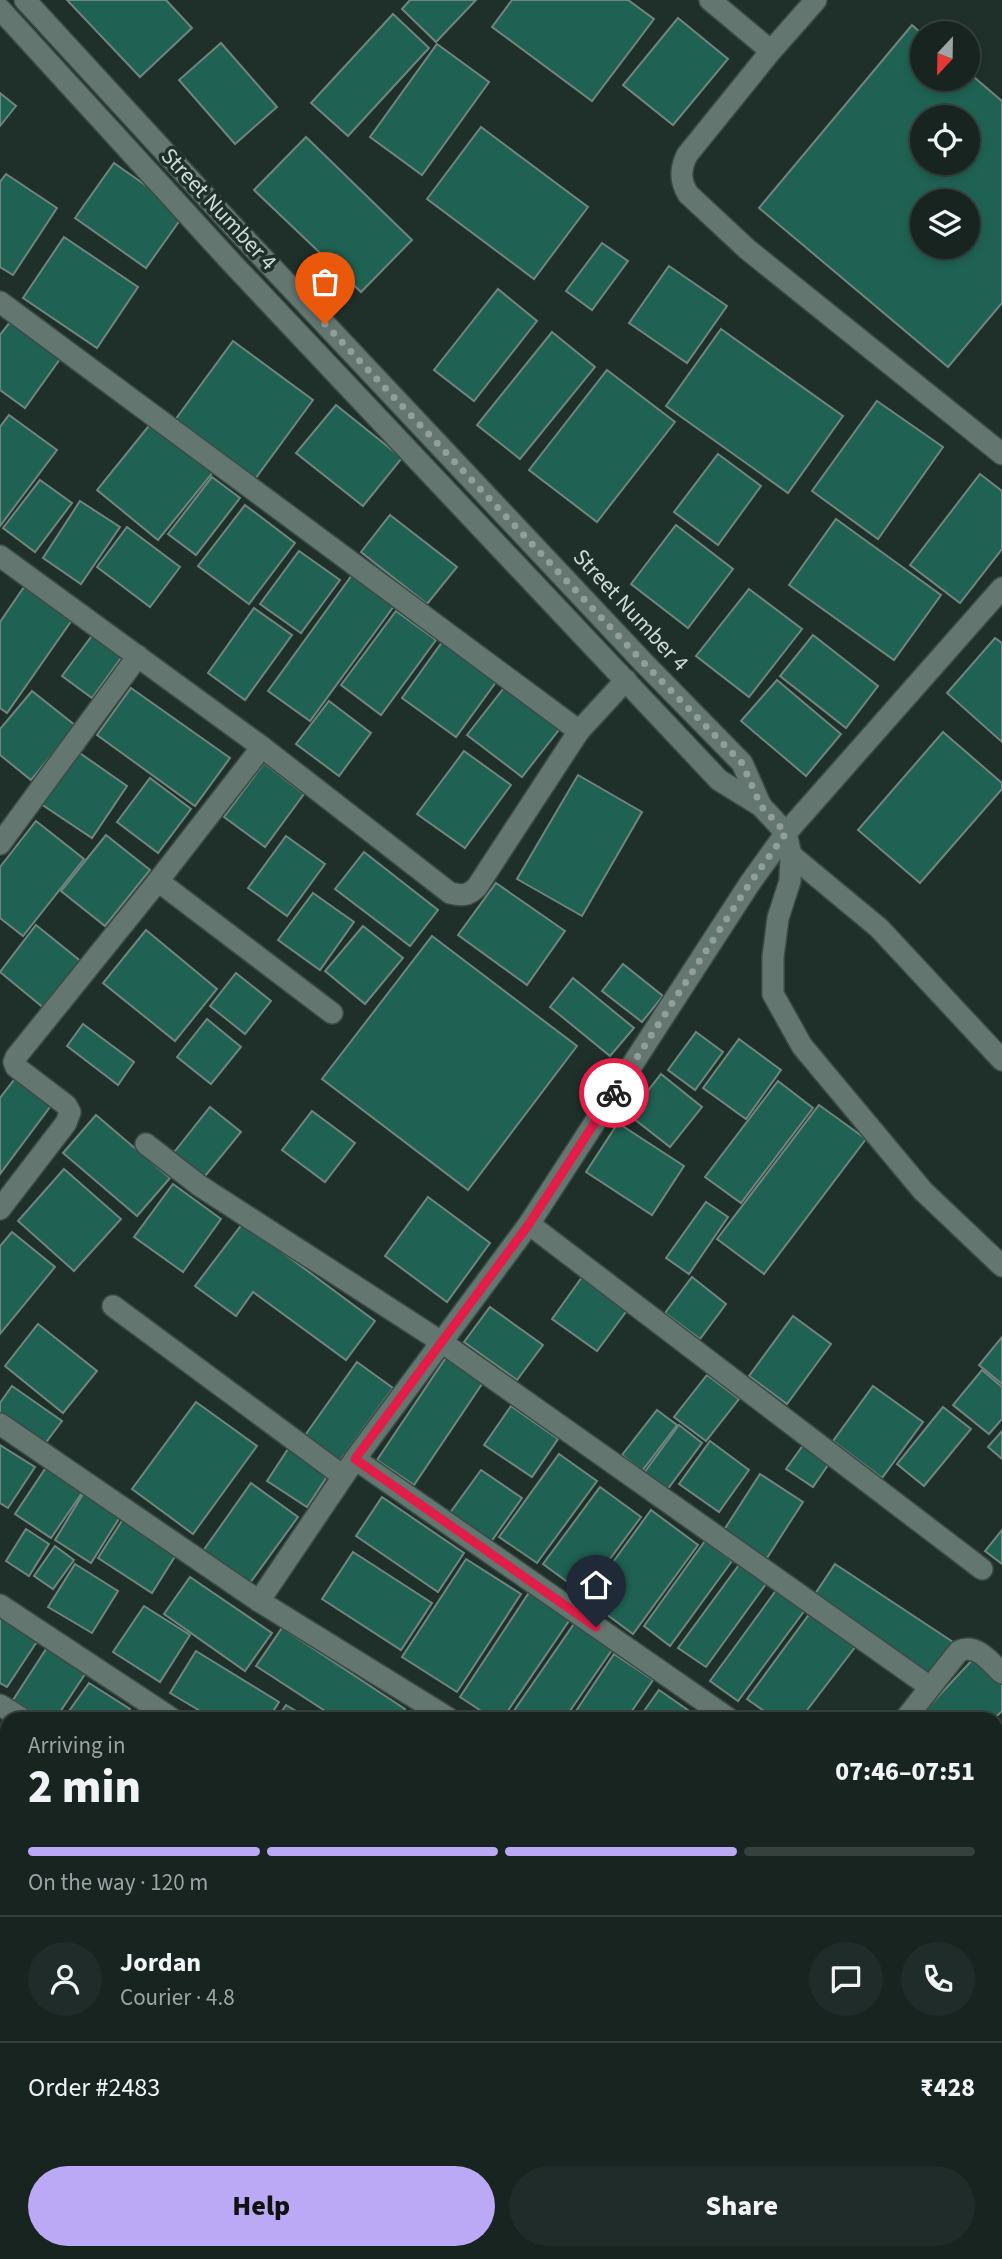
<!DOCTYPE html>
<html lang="en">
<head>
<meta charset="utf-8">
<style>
  :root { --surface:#172420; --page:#202c29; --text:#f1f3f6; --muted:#9ea4a5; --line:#36413e; --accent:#bca9f5 }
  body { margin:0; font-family:"Source Sans 3",sans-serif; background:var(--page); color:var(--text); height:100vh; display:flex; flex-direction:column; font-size:26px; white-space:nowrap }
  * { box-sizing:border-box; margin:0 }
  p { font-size:23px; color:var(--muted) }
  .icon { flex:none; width:38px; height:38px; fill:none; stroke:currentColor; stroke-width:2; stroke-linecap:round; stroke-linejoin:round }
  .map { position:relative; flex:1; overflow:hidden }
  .panel { position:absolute; left:0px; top:1712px; width:1003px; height:548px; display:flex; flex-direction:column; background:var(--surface); border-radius:21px 21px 0 0; box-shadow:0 4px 10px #0003,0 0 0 2px var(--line) }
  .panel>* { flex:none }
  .needle { width:46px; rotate:202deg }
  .controls { position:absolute; left:910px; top:21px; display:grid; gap:14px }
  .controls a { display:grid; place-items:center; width:70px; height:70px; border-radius:50%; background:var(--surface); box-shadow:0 4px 10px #0003,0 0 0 2px var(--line); font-size:35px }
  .pin { position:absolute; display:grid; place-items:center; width:60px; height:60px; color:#fff; margin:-72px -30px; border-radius:50% 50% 50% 0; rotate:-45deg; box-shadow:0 0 7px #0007 }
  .pin .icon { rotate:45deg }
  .courier { position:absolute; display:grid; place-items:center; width:70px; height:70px; margin:-35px; border:5px solid #e11d48; border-radius:50%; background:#fff; color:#222; box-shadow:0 2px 9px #0007 }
  .summary em { font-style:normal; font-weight:800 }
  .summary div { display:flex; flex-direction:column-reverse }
  .summary { display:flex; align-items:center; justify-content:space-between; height:119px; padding:0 28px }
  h1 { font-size:46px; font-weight:800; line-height:52px }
  .bar { display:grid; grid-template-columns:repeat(4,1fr); gap:10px 7px; align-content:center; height:84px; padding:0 28px }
  .bar i { height:9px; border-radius:5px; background:var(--line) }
  .bar .current { background:var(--accent) }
  .bar p { grid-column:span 4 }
  .line { display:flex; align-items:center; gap:18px; padding:0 28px; border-top:2px solid var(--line) }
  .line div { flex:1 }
  .round { display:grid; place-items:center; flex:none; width:74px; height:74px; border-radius:37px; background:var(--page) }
  .primary-button { display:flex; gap:14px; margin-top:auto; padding:14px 28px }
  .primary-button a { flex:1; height:80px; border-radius:42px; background:var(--accent); color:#111; font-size:28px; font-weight:800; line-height:80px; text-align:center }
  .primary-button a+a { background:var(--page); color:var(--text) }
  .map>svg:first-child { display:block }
  .building { fill:#1f6253; stroke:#71847e; stroke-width:2; fill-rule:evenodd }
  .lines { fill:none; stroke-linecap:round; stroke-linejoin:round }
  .minor-casing { stroke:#3c4a46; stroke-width:24 }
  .minor { stroke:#637670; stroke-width:21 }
  .done { stroke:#919e9a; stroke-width:7; stroke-dasharray:0 12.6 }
  .route { stroke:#e11d48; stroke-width:9 }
  .labels { text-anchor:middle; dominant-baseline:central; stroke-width:7; stroke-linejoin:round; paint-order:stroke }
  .street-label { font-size:23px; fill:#cfdad6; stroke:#1f302b }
</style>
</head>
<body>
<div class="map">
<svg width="1002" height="2259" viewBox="0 0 1002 2259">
  <rect width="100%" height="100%" fill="#1f302b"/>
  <g class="building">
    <polygon points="67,0 166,0 192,28 140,77"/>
    <polygon points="410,0 476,0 436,42 402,9"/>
    <polygon points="512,0 628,0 654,19 592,101 492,27"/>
    <polygon points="393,14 429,48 348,136 311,103"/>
    <polygon points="678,18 728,59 673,125 623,85"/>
    <path d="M912 25 922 34V79H968V72L1002 101V303L948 367 759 208ZM922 117H968V163H922ZM922 201H968V247H922Z"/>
    <polygon points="221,43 277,107 235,144 179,80"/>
    <polygon points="437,44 489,82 422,175 370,137"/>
    <polygon points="0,93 16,106 0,126"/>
    <polygon points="481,127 588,207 534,279 427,199"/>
    <polygon points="306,137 412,240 361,292 254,190"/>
    <polygon points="114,163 185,213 146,268 75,218"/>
    <polygon points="6,174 57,208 13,275 0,267 0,182"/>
    <polygon points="64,237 138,287 97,348 23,298"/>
    <polygon points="602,243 628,261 592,310 566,291"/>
    <polygon points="669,266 727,306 687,363 629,323"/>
    <polygon points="498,289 537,321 474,401 434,370"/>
    <polygon points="10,322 60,359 25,408 0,390 0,335"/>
    <polygon points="721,329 843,416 788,493 666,406"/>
    <polygon points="552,332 595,367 520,459 477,425"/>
    <polygon points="233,341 313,400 255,479 175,420"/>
    <polygon points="607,370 675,422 597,522 529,470"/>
    <polygon points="877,401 943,447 878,539 812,491"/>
    <polygon points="336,405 402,458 363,506 296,453"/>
    <polygon points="9,415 57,450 0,526 0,427"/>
    <polygon points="152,422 214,471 158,540 97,490"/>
    <polygon points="718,454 761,486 718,545 674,512"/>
    <polygon points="980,474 1002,491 1002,549 960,603 910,565"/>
    <polygon points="212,477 240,498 196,555 168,534"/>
    <polygon points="40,480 72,503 35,552 3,528"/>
    <polygon points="80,501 120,527 81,584 43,558"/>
    <polygon points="245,505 295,543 249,604 198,566"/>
    <polygon points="390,515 457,567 427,604 361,552"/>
    <polygon points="836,519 941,595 894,660 789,585"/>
    <polygon points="676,525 733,569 688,628 631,584"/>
    <polygon points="127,527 180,567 150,607 97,567"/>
    <polygon points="299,551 340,580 301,633 260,604"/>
    <polygon points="352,575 394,606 310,721 268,691"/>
    <polygon points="24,587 72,620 7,713 0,708 0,622"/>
    <polygon points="749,589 802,629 749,697 696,656"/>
    <polygon points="254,608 292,635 245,700 208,673"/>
    <polygon points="396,611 436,640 381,715 341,685"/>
    <polygon points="97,629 126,651 92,698 62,676"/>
    <polygon points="813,635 878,686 846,728 780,676"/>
    <polygon points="445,638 499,678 456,737 402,698"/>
    <polygon points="995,638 1002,643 1002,742 947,693"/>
    <polygon points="777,680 841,734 806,776 741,721"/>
    <polygon points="507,684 562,726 522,777 467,735"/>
    <polygon points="131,688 230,758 195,806 97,735"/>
    <polygon points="32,691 76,726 31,780 0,755 0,729"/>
    <polygon points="329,701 371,733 339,776 296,744"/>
    <polygon points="943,732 1002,783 1002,789 920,883 858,830"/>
    <polygon points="74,749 127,786 92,838 38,802"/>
    <polygon points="464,751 511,785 465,848 417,814"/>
    <polygon points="264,763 304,794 265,847 224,817"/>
    <polygon points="578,775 642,812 582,916 517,879"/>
    <polygon points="150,778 191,809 158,853 117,822"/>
    <polygon points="36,821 84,859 23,936 0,918 0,867"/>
    <polygon points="106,835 150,870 105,926 61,891"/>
    <polygon points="286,836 325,864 287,916 248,888"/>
    <polygon points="364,852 438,910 410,946 335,889"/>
    <polygon points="496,883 565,931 527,985 458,935"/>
    <polygon points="313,893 354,922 320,970 278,940"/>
    <polygon points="36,925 83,963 45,1009 0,972"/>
    <polygon points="363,926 403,958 365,1004 325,971"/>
    <polygon points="146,930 217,989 175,1041 103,983"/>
    <polygon points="432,936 577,1046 468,1190 322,1079"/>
    <polygon points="623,964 663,996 642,1022 602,991"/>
    <polygon points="236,973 271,1001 245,1034 210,1006"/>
    <polygon points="573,978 634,1028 610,1056 550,1007"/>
    <polygon points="207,1019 241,1047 211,1084 177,1057"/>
    <polygon points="83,1024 134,1062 118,1085 67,1046"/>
    <polygon points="696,1032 723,1052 695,1090 668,1070"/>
    <polygon points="739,1039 781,1070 746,1119 703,1088"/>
    <polygon points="661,1074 702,1107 670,1147 629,1115"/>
    <polygon points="17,1076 53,1103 0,1174 0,1098"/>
    <polygon points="778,1081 813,1108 741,1203 705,1177"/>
    <polygon points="819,1105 866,1139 764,1274 717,1239"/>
    <polygon points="210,1107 241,1132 201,1181 171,1156"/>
    <polygon points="312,1111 355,1143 325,1182 282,1150"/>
    <polygon points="96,1115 170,1178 137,1216 63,1153"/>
    <polygon points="618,1123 684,1166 652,1215 586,1172"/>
    <polygon points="64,1169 121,1219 74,1271 18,1221"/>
    <polygon points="173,1184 221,1219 183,1272 134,1237"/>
    <polygon points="428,1197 490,1243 447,1302 385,1256"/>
    <polygon points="706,1202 728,1217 689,1274 666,1258"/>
    <polygon points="243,1223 375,1321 346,1360 253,1292 236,1316 195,1286"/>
    <polygon points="12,1232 55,1267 0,1334 0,1246"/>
    <polygon points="585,1273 631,1305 597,1351 552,1319"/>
    <polygon points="692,1277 726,1304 700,1339 665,1313"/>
    <polygon points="490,1307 543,1345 517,1380 464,1342"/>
    <polygon points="793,1316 831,1344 787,1404 749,1376"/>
    <polygon points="38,1324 97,1371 63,1413 5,1366"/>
    <polygon points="1002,1337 1002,1384 979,1365"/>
    <polygon points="447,1356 484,1381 414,1485 377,1460"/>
    <polygon points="357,1362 393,1388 336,1466 301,1441"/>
    <polygon points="982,1370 1002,1387 1002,1419 989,1434 953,1405"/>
    <polygon points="707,1375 739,1399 706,1441 674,1417"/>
    <polygon points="12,1386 62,1421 41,1449 0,1420 0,1403"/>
    <polygon points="873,1386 923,1422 882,1478 833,1441"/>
    <polygon points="196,1402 257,1446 193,1534 132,1489"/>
    <polygon points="511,1406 558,1439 532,1477 484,1445"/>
    <polygon points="943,1407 971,1429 924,1486 897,1464"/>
    <polygon points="657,1410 677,1425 642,1471 622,1455"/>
    <polygon points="679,1425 702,1443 667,1490 644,1473"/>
    <polygon points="1002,1431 1002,1459 988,1447"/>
    <polygon points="710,1441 749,1470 719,1512 679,1484"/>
    <polygon points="804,1444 830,1462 813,1487 786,1469"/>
    <polygon points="0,1445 35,1467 8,1508 0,1503"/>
    <polygon points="290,1446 330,1472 307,1507 267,1481"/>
    <polygon points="559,1454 597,1481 537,1563 499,1537"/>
    <polygon points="47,1466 84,1490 51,1538 15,1514"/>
    <polygon points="481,1470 522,1498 488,1546 447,1517"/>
    <polygon points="760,1474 803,1502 765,1561 722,1533"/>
    <polygon points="251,1483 298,1517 250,1583 203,1551"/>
    <polygon points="600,1487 641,1517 584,1594 543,1564"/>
    <polygon points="83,1494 120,1517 91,1563 55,1540"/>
    <polygon points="382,1497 464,1553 438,1592 356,1536"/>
    <polygon points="651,1510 698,1545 633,1634 586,1599"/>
    <polygon points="125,1516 179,1550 152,1593 98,1558"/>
    <polygon points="26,1529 49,1544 29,1576 6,1561"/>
    <polygon points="1002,1530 1002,1564 985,1551"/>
    <polygon points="705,1541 732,1561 670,1646 644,1626"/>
    <polygon points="55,1546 74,1560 53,1589 34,1576"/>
    <polygon points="353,1552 432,1603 401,1650 322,1599"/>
    <polygon points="466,1559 521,1594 457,1692 402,1657"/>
    <polygon points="75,1564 118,1591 92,1633 48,1607"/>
    <polygon points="835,1564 953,1642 930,1678 811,1600"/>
    <polygon points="739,1565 766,1584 706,1667 678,1648"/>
    <polygon points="190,1577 272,1633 245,1671 164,1614"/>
    <polygon points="532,1588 573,1615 503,1718 492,1718 460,1697"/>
    <polygon points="777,1589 805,1610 738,1701 710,1681"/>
    <polygon points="144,1606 190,1635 160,1682 113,1652"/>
    <polygon points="813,1609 859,1642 801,1718 774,1718 747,1699"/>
    <polygon points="0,1615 38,1640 7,1687 0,1683"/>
    <polygon points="576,1621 614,1647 565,1718 516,1718 511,1715"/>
    <polygon points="282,1628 405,1709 399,1718 336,1718 256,1666"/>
    <polygon points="50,1643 89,1668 56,1718 41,1718 13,1700"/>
    <polygon points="196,1651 279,1702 269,1718 212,1718 170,1693"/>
    <polygon points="614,1654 653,1680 627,1718 586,1718 576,1711"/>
    <polygon points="975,1657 1002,1682 1002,1711 995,1718 918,1718"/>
    <polygon points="89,1683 130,1709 123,1718 64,1718"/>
    <polygon points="659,1690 695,1715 692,1718 639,1718"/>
    <polygon points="286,1705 308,1718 277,1718"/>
    <polygon points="1002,1767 1002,1827 996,1834 996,1774"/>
    <polygon points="0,1845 7,1850 7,1915 0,1910"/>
    <polygon points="1002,1886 1002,1962 996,1957 996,1893"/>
    <polygon points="5,2043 7,2044 7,2123 0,2117 0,2049"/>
    <polygon points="996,2123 1002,2128 1002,2188 996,2195"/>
    <polygon points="0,2228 7,2234 7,2252 0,2259"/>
    <polygon points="210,2252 240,2252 248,2259 204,2259"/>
    <polygon points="348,2252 412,2252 405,2259 354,2259"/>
    <polygon points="431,2252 456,2252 463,2259 424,2259"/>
    <polygon points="532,2252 611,2252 604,2259 539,2259"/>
    <polygon points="723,2252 767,2252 760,2259 730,2259"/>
    <polygon points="838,2252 874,2252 881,2259 845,2259"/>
    <polygon points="880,2252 912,2252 919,2259 887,2259"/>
  </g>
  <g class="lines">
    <defs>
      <g id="minor">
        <polyline points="25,0 231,224 644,663 742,763 761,806"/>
        <polyline points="710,0 771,51"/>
        <path d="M816 0 771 51 687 155C680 169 680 181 688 194L747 249 1002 454"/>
        <polyline points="0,9 231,262 719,780 761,806 786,833 791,855 790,881 778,918 773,957 773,994 802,1046 923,1191 1002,1266"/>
        <polyline points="0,302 579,731"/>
        <path d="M0 556 262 747 450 893C462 896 468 896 477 887L579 731 626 680"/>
        <polyline points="0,844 138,656"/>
        <polyline points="791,855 879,928 1002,1060"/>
        <polyline points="158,881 332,1013"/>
        <polyline points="146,1144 200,1186 443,1343 930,1687"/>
        <polyline points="0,1209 66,1123 70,1112 66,1105 16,1067 14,1062 16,1057 158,881 262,747"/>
        <polyline points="529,1224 982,1569"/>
        <polyline points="113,1306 343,1476"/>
        <polyline points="0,1424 259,1601 448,1718"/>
        <polyline points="355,1459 728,1718"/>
        <polyline points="259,1601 355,1459 529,1224 750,883 786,833 1002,588"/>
        <polyline points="0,1605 171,1718"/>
        <polyline points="0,1705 21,1718"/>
        <path d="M906 1718 959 1651C977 1643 990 1662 1002 1673"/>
        <polyline points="0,1803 7,1794"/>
        <polyline points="996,1857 1002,1863"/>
        <polyline points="0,2214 7,2220"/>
        <polyline points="996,2229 1002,2221"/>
        <polyline points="44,2252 52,2259"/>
        <polyline points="259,2252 266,2259"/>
        <polyline points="971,2259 976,2252"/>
      </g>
    </defs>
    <use href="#minor" class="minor-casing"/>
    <use href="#minor" class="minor"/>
  </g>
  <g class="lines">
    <polyline class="done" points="325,324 644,663 742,763 761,806 786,833 750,883 614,1093"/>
    <polyline class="route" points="596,1627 355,1459 529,1224 614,1093"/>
  </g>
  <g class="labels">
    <g class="street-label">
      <text transform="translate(219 209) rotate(47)">Street Number 4</text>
      <text transform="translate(631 610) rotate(47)">Street Number 4</text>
    </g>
  </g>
</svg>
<div class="controls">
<a><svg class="needle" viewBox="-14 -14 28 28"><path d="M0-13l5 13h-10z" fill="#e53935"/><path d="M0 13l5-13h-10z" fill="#9ea4a5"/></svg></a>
<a><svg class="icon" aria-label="locate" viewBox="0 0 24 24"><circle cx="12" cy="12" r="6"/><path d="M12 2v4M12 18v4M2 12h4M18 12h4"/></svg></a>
<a><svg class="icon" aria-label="layers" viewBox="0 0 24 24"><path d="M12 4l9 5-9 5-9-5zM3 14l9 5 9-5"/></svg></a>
</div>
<div class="pin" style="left:325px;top:324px;background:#ea580c"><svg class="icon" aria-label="bag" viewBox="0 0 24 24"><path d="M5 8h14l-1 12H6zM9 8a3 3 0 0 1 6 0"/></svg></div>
<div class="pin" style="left:596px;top:1627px;background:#1f2937"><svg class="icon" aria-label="home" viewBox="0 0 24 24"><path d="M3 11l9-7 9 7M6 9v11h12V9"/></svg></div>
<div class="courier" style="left:614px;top:1093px"><svg class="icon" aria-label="bike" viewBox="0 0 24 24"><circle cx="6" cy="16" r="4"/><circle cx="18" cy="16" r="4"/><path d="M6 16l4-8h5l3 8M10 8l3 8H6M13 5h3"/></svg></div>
<section class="panel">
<div class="summary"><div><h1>2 min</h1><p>Arriving in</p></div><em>07:46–07:51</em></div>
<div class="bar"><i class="current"></i><i class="current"></i><i class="current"></i><i></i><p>On the way · 120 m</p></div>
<div class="line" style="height:126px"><a class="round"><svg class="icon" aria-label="person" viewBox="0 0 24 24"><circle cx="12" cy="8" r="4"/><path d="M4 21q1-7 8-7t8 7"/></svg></a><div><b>Jordan</b><p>Courier · 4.8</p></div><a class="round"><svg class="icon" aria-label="chat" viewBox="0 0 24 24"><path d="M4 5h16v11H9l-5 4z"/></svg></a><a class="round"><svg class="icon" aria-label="phone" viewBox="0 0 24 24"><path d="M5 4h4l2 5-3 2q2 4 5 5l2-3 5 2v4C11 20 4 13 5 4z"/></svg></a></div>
<div class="line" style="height:91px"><div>Order #2483</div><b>₹428</b></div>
<div class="primary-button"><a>Help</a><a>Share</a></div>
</section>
</div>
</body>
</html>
